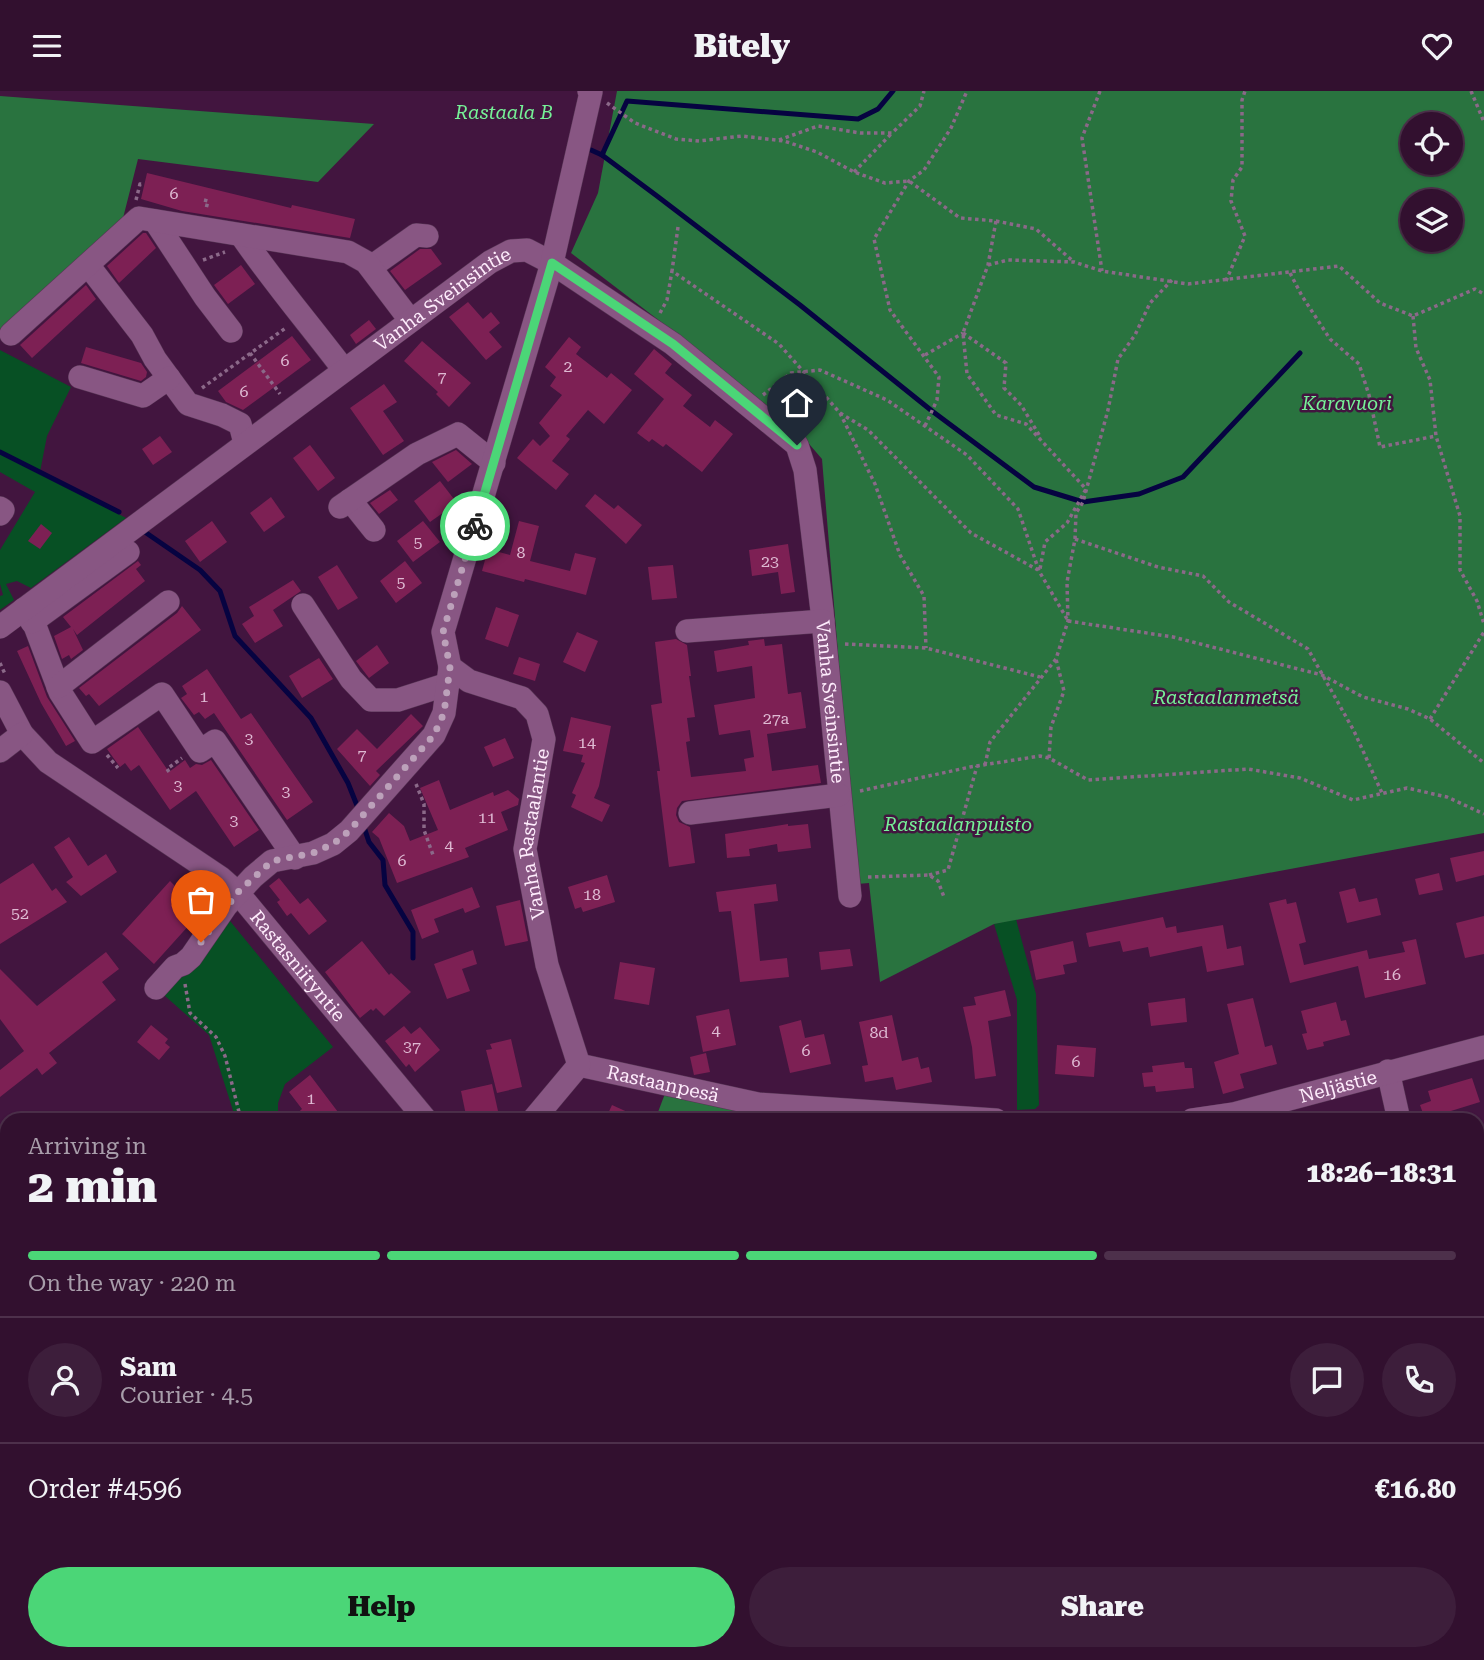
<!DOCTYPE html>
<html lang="en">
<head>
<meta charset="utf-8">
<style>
  :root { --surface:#32102f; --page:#3d1e3b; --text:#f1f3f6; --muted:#a89daa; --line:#4d304b; --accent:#4bd677 }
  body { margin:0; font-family:"Roboto Serif",serif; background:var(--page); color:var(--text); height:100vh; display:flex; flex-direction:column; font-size:26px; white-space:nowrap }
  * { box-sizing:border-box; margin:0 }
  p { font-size:23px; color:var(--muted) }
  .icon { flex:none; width:38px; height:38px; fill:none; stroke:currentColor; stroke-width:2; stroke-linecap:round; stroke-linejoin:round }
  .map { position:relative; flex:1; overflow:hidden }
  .drawer { position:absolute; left:0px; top:1022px; width:1484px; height:548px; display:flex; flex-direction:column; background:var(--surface); border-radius:21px 21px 0 0; box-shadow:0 2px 5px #0004,0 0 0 2px var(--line) }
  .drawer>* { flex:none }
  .fabs { position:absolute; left:1400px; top:21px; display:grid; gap:14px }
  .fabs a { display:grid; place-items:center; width:63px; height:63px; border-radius:50%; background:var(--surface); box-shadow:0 2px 5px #0004,0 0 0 2px var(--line); font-size:35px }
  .pin { position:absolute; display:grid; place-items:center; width:60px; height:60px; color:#fff; margin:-72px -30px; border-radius:50% 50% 50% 0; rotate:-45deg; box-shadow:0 0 7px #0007 }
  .pin .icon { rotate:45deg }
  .courier { position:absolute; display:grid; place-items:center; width:70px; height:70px; margin:-35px; border:5px solid #4bd677; border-radius:50%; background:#fff; color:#222; box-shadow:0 2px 9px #0007 }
  .headline em { font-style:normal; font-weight:800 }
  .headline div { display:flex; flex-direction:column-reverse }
  .headline { display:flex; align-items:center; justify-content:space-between; height:119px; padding:0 28px }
  h1 { font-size:46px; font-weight:800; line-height:52px }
  .bar { display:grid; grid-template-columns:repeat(4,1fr); gap:10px 7px; align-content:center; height:84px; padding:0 28px }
  .bar i { height:9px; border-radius:5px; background:var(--line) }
  .bar .current { background:var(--accent) }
  .bar p { grid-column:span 4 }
  .line { display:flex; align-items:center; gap:18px; padding:0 28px; border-top:2px solid var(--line) }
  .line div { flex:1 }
  .round { display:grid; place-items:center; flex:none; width:74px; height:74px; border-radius:37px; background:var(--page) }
  .cta { display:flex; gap:14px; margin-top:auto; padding:14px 28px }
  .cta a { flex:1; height:80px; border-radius:42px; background:var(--accent); color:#111; font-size:28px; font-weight:800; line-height:80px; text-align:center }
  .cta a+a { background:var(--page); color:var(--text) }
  header { display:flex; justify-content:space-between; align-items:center; height:91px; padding:0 28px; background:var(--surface); font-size:32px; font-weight:800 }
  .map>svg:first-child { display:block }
  .green { fill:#075024 }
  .forest { fill:#29733f; fill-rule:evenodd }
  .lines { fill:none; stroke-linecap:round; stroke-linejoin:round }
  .stream { stroke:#060341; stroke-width:5 }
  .building { fill:#7d2054 }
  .minor-casing { stroke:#563454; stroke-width:24 }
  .path { stroke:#8b6989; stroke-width:3.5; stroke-dasharray:3.5 3.5; stroke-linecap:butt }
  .minor { stroke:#885683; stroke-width:23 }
  .done { stroke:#bca1ba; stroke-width:7; stroke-dasharray:0 12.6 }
  .route { stroke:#4bd677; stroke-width:9 }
  .labels { text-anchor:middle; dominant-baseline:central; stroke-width:5; stroke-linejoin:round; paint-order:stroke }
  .number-label { font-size:16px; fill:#deb9d2 }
  .park-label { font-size:19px; font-style:italic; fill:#76f197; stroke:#42153f }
  .street-label { font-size:19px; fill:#feecfc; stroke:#42153f }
</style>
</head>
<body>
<header><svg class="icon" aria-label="menu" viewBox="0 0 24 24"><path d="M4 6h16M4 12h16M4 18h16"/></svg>Bitely<svg class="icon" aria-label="heart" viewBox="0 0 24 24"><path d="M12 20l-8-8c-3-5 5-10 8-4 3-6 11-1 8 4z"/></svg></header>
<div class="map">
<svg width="1484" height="1569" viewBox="0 0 1484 1569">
  <rect width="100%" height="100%" fill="#42153f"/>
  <g class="green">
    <polygon points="0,259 71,296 47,345 40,381 126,427 31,497 17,490 6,493 14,509 0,519 0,505 3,504 0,493 0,459 35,401 0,381"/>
    <polygon points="1016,828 1036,903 1039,1014 1035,1018 1017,1019 1017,909 994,833"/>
    <polygon points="230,830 333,956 285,993 278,1012 278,1029 236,1029 209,944 156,897"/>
  </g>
  <g class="forest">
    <path d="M617 0H1484V742L994 833 880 891 869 792 857 793 822 368 798 340 712 270 571 162 598 102ZM1412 33H1451V72H1412ZM1412 110H1451V149H1412Z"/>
    <polygon points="0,5 374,33 318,91 138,68 121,135 0,247"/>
    <polygon points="666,1000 901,1029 655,1029"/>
  </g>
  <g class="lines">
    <g class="stream">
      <polyline points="591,59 602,64 657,105 800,214 932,320 1034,396 1083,411 1139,403 1183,386 1300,262"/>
      <polyline points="602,64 627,10 858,28 878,18 893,0"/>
      <polyline points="0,361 119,421"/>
      <polyline points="142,439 200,479 220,500 235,545 311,627 348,692 358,717"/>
      <polyline points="363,733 369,751 383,769 385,794 413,841 413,867"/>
    </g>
  </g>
  <g class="building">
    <polygon points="147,82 291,117 292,114 355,128 350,147 182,120 141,108"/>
    <polygon points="143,142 146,142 156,157 119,192 107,175"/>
    <polygon points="420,158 431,158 442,173 405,199 390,180"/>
    <polygon points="241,174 255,193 228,213 214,194"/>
    <polygon points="86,194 96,208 32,267 20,254"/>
    <polygon points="468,211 483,228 491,221 500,232 489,241 502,256 486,269 449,226"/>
    <polygon points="369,229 376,238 356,253 350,244"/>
    <polygon points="292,245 311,269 243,319 226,311 218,300"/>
    <polygon points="569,246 581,256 576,263 607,287 611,282 632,299 604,333 588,319 566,345 570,348 552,370 569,383 556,399 517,367 533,348 540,355 550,345 539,332 562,304 550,295 556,286 545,276"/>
    <polygon points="422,250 471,292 449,316 436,303 438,301 404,270"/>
    <polygon points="86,256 141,272 147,281 146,286 141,290 81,272"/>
    <polygon points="654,258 672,273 665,282 692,304 683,315 710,336 715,329 733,343 702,381 666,353 663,356 652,348 649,351 637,342 664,308 634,283"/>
    <polygon points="384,293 397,311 383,320 404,350 383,364 350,317"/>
    <polygon points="160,345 172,361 153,374 142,358"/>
    <polygon points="310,354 335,387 318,400 293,367"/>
    <polygon points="456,359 472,373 448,391 432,371"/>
    <polygon points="440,390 457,412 430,431 414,410"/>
    <polygon points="390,399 398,409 379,423 370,412"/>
    <polygon points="595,403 614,418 618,414 642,434 626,453 585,415"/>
    <polygon points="271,406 285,426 264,441 250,422"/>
    <polygon points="212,430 227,451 200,471 185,450"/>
    <polygon points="423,430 440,451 413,471 397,450"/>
    <polygon points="519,430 539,435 530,470 570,480 575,462 596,467 586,504 525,488 524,491 482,480 488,458 510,464"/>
    <polygon points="41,433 52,442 40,458 28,450"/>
    <polygon points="788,453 795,501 781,503 778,481 752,485 749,459"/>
    <polygon points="138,470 141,474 136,478 145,490 77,544 73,538 83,559 71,568 69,564 62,568 54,545 71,536 63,526"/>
    <polygon points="405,470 422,492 396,512 380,490"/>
    <polygon points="337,474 358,507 338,519 318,486"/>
    <polygon points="673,474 677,507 652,509 648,476"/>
    <polygon points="293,489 301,500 273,519 283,535 255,552 242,533 254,525 249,516"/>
    <polygon points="182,515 201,539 99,615 89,603 86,605 79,597 177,522"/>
    <polygon points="496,516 519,524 508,556 485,548"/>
    <polygon points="577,541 598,550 585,581 563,571"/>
    <polygon points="676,548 687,554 691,585 689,585 695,626 687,627 690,650 686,651 691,686 746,680 744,668 754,666 750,639 719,644 714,614 755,607 752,575 717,581 714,560 749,554 748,550 764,548 765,555 782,553 788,603 801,601 806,637 767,643 772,680 818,674 821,692 682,710 677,717 676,724 679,731 690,736 695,772 669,776 657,680 660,680 651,614 662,612 655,551"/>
    <polygon points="377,554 389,572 369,587 356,570"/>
    <polygon points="28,555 47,606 75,650 66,655 41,612 17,560"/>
    <polygon points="519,566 540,573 535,590 513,583"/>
    <polygon points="319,567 333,588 302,607 289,585"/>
    <polygon points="207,578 241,628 251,622 313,711 287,729 214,622 205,628 199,621 194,624 181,607 187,603 182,595"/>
    <polygon points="411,623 423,635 376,680 380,684 370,695 337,658 357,638 377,658"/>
    <polygon points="571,626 611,635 599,695 594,707 610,714 602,731 571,716 576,704 572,702 585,672 581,671 583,664 563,660"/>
    <polygon points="138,636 169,681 185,669 190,677 196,673 202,674 211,669 259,739 234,756 196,700 170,719 139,674 131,680 125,672 120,676 107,658"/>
    <polygon points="505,647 514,667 493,676 484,656"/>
    <polygon points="439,689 450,719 493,701 494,705 508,699 519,708 518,714 501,721 508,739 465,757 469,766 397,792 379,747 372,741 389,722 404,735 410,750 438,739 420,697"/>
    <polygon points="788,733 788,735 808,733 811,757 778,761 777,753 749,758 750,765 727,767 725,743"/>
    <polygon points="69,746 88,775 106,763 117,781 81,805 66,791 73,786 54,756"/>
    <polygon points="1484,760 1484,784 1456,791 1450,767"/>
    <polygon points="33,772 52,800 56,797 67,811 0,853 0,793"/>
    <polygon points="1439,782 1443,799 1419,804 1415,788"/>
    <polygon points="607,784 615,811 583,821 581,816 575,818 568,796"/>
    <polygon points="279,787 300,813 308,807 327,830 309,844 291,822 287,825 277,811 280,809 269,795"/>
    <polygon points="170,790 182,802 171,813 191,832 154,873 122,843"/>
    <polygon points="776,793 778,810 754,813 760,870 787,867 789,886 740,891 731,820 719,821 716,801"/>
    <polygon points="472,796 480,816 465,822 463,817 434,828 439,841 422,848 411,819"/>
    <polygon points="1355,797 1359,811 1377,807 1381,824 1347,832 1339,801"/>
    <polygon points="1286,808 1287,813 1296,811 1306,851 1299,853 1304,874 1367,859 1369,868 1405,861 1402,851 1416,848 1426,893 1365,907 1358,875 1290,892 1269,812"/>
    <polygon points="520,809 528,850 505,855 496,815"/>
    <polygon points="1484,825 1484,863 1465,867 1456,832"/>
    <polygon points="1163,826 1166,837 1176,835 1177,842 1223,834 1227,858 1241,855 1244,874 1207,881 1202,855 1150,866 1148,856 1123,861 1120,850 1089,856 1086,842"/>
    <polygon points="362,850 389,884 391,882 411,901 384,925 376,917 373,920 371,918 360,927 325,881"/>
    <polygon points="1073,850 1077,871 1063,874 1065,883 1036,889 1030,860"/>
    <polygon points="850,858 853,875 821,879 819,861"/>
    <polygon points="473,859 477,873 462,878 470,900 447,908 434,873"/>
    <polygon points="106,861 119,878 102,891 116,909 49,962 57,972 42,984 37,977 0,1006 0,979 24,960 0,928 0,878 37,915"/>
    <polygon points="620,871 655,877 649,914 614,908"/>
    <polygon points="1005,899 1011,925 988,930 996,985 975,988 972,956 963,916 976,914 974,906"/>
    <polygon points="1185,907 1187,931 1151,935 1148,912"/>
    <polygon points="1253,907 1265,956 1272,954 1277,973 1240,983 1244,997 1223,1003 1214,971 1239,963 1227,913"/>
    <polygon points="1336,911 1341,930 1346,929 1350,944 1323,951 1324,955 1307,959 1302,943 1307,942 1301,920"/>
    <polygon points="729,918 736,954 703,961 696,925"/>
    <polygon points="892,924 902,970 918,966 921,978 929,976 932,991 896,999 893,986 865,991 862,975 868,974 859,931"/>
    <polygon points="801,929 805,947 824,943 831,973 790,982 779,935"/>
    <polygon points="151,934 168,948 165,952 170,956 159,969 137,951"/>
    <polygon points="404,935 411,943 420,936 440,959 415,981 409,973 406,976 385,950"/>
    <polygon points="511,948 522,996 497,1002 486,959 492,958 490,953"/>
    <polygon points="1057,954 1096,957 1094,986 1055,983"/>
    <polygon points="706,962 710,981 694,984 690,966"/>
    <polygon points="1184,971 1185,977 1192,977 1194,997 1156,1001 1155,995 1144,996 1142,982 1153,981 1152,975"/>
    <polygon points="310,984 344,1029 290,1029 302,1018 289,1001"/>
    <polygon points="1472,987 1480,1011 1425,1028 1420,1014 1431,1010 1428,1000"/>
    <polygon points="492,993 500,1029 467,1029 461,1000"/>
    <polygon points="612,1014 645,1029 605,1029"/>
  </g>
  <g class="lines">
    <defs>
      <g id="minor">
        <polyline points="155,130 205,206 231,240"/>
        <path d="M241 144C273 191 310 234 344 279"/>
        <polyline points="88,174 142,244 155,268 188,313 222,324 240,333 245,352"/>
        <polyline points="371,176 416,144 427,145"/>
        <polyline points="11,243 139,127 348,161 366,171 410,229"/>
        <polyline points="80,286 143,305 169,287"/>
        <polyline points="350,409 374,439"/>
        <polyline points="340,416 417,363 458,343 494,372"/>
        <polyline points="0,417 3,419 0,423"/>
        <polyline points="303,514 351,588 371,609 398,609 448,593"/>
        <polyline points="24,518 35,535 60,601 92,651 162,603 200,660 215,650 295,767"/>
        <polyline points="32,531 128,461"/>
        <path id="s1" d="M0 536 490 171 511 160 527 159 552 172 673 253 797 354 805 379 822 520 850 805"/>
        <polyline points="687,540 823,530"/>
        <polyline points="58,596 168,511"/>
        <path id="s2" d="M0 601 22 643 48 671 221 787 238 802 426 1029"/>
        <polyline points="0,660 22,643"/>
        <polyline points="690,722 839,704"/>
        <polyline points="156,897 175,876 183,873 191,866 226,815 253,786 272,770 313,762 333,753 349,740 434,644 444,622 450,576"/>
        <path id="s3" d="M579 974 758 1013 996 1029"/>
        <polyline points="1388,980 1399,1029"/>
        <path id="s4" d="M533 1029 579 974 547 874 525 758 544 648 537 623 522 607 469 590 450 576 443 541 552 172 591 1 589 0"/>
        <path id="s5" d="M1192 1029 1233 1023 1484 956"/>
        <polyline points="0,1158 7,1155"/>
        <polyline points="0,1230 7,1246"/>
        <polyline points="0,1266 7,1262"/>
        <polyline points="1477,1410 1484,1410"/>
        <polyline points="269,1563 274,1569"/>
        <polyline points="679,1563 695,1569"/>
        <polyline points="1013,1563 1014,1569"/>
        <polyline points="1255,1569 1257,1563"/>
      </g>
    </defs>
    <use href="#minor" class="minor-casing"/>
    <g class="path">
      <polyline points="1100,0 1082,47 1102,180"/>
      <polyline points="1471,0 1484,31"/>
      <polyline points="607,12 635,32 676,48 699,50 742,45 784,50 817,61 854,81 885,92 909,90 960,127 996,130 1036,138 1074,171"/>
      <polyline points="779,49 818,35 860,42 892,42 920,15 924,0"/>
      <polyline points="854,81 892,42"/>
      <polyline points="136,109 140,93 144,94"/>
      <polyline points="204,109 208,110 206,118"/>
      <polyline points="996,130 988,174 963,242 967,283 996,324 1026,333 1086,398 1067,432 1045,451 1040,478"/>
      <polyline points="678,136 672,180 779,253 840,322 875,393 900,464 924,505 926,557"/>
      <polyline points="203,169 225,161"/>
      <polyline points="988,174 1008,169 1074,171 1102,180 1188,193 1339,175 1380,212 1413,225 1475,198 1484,203"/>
      <polyline points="1290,182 1302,205 1330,248 1359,273 1369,304 1380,356 1436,345"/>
      <polyline points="1226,190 1245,145 1231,110 1233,89 1242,76 1242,9 1245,0"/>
      <polyline points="660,222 667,209 672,180"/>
      <polyline points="1413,225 1416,257 1430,289 1436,345 1460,425 1460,479 1477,510 1484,533"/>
      <polyline points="963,242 1006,272 1004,297 1021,314 1041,347"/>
      <polyline points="250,262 280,303"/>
      <polyline points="925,264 963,242"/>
      <polyline points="202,297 287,236"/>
      <polyline points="763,304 791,282 820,279 887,309 967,364 1018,418 1039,480 1067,528"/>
      <polyline points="840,322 868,339 971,442 1038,479"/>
      <polyline points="925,335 937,309 939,286 890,219 874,148 909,90 924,79 951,37 967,0"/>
      <polyline points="1075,448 1158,476 1203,485 1229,511 1308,558 1354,640 1382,702"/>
      <polyline points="1068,530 1173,546 1322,584 1363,606 1408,618 1430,628 1484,672"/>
      <polyline points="845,553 926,557 1040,586"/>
      <polyline points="0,572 5,583"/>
      <polyline points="1430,628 1484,541"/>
      <polyline points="107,664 118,677"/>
      <polyline points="1049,667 1051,636 1064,600 1056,568"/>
      <polyline points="985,674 990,651 1056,568 1068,530 1067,491 1075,448 1076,422 1083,411 1108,319 1118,268 1135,244 1150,212 1172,189"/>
      <polyline points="169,681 167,678 182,667"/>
      <polyline points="416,693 424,713 424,739 433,764"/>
      <polyline points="860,700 970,676 1040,665 1049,667 1088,689 1248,678 1300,687 1353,709 1407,697 1447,706 1484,723"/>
      <polyline points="929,784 948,779 977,675"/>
      <polyline points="868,786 929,784 938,790 944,806"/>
      <polyline points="185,893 190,922 216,946 225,965 241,1029"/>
      <polyline points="296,1029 304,1021"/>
      <polyline points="145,1563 147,1569"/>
      <polyline points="150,1563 153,1569"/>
    </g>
    <use href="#minor" class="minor"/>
  </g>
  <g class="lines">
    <polyline class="done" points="201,851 237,802 272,770 313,762 333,753 349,740 434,644 444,622 450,576 443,541 475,435"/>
    <polyline class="route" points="475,435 552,172 673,253 797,354"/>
  </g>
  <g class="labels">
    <g class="number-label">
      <text x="174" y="102">6</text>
      <text x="285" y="269">6</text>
      <text x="568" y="275">2</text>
      <text x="442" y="285">7</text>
      <text x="244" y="300">6</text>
      <text x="418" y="451">5</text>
      <text x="521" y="461">8</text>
      <text x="770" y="470">23</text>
      <text x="401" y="491">5</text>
      <text x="204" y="605">1</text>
      <text x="776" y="627">27a</text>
      <text x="249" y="647">3</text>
      <text x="587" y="651">14</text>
      <text x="362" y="663">7</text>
      <text x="178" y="694">3</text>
      <text x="286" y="700">3</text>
      <text x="487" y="726">11</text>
      <text x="234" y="729">3</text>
      <text x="449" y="754">4</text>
      <text x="402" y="769">6</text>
      <text x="592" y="803">18</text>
      <text x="20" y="822">52</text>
      <text x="1392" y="883">16</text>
      <text x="716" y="939">4</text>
      <text x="879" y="941">8d</text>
      <text x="412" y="955">37</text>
      <text x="806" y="959">6</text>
      <text x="1076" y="970">6</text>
      <text x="311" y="1007">1</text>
    </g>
    <g class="park-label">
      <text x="504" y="21">Rastaala B</text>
      <text x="1347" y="312">Karavuori</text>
      <text x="1226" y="606">Rastaalanmetsä</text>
      <text x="958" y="733">Rastaalanpuisto</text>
    </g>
    <g class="street-label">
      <text stroke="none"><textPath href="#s1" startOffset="551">Vanha Sveinsintie</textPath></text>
      <text stroke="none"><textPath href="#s1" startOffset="1244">Vanha Sveinsintie</textPath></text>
      <text stroke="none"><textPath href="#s4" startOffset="310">Vanha Rastaalantie</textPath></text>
      <text stroke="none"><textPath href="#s2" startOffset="411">Rastasniityntie</textPath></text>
      <text stroke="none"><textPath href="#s3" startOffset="86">Rastaanpesä</textPath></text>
      <text stroke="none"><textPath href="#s5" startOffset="150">Neljästie</textPath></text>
    </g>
  </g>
</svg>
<div class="fabs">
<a><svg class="icon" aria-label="locate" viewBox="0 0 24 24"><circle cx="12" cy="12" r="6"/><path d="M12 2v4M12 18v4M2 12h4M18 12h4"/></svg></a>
<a><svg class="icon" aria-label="layers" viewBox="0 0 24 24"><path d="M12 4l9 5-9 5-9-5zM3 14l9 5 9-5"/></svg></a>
</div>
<div class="pin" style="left:201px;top:851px;background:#ea580c"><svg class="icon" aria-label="bag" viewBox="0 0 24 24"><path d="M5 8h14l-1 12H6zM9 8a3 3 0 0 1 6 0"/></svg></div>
<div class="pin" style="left:797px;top:354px;background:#1f2937"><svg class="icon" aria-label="home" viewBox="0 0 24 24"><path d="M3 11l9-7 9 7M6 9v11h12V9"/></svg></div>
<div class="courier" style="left:475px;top:435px"><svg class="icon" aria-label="bike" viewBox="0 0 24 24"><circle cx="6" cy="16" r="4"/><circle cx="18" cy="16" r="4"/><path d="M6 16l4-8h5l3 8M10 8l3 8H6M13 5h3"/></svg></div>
<section class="drawer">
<div class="headline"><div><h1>2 min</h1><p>Arriving in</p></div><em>18:26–18:31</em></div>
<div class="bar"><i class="current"></i><i class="current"></i><i class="current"></i><i></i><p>On the way · 220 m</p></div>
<div class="line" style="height:126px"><a class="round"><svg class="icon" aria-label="person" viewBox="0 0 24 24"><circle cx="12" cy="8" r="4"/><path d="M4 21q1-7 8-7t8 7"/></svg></a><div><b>Sam</b><p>Courier · 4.5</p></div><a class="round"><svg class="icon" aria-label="chat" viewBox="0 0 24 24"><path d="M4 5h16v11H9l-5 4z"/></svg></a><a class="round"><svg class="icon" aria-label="phone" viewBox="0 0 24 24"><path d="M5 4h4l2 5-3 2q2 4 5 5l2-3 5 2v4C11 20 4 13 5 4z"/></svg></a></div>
<div class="line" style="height:91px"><div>Order #4596</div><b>€16.80</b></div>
<div class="cta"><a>Help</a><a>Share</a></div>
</section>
</div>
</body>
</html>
